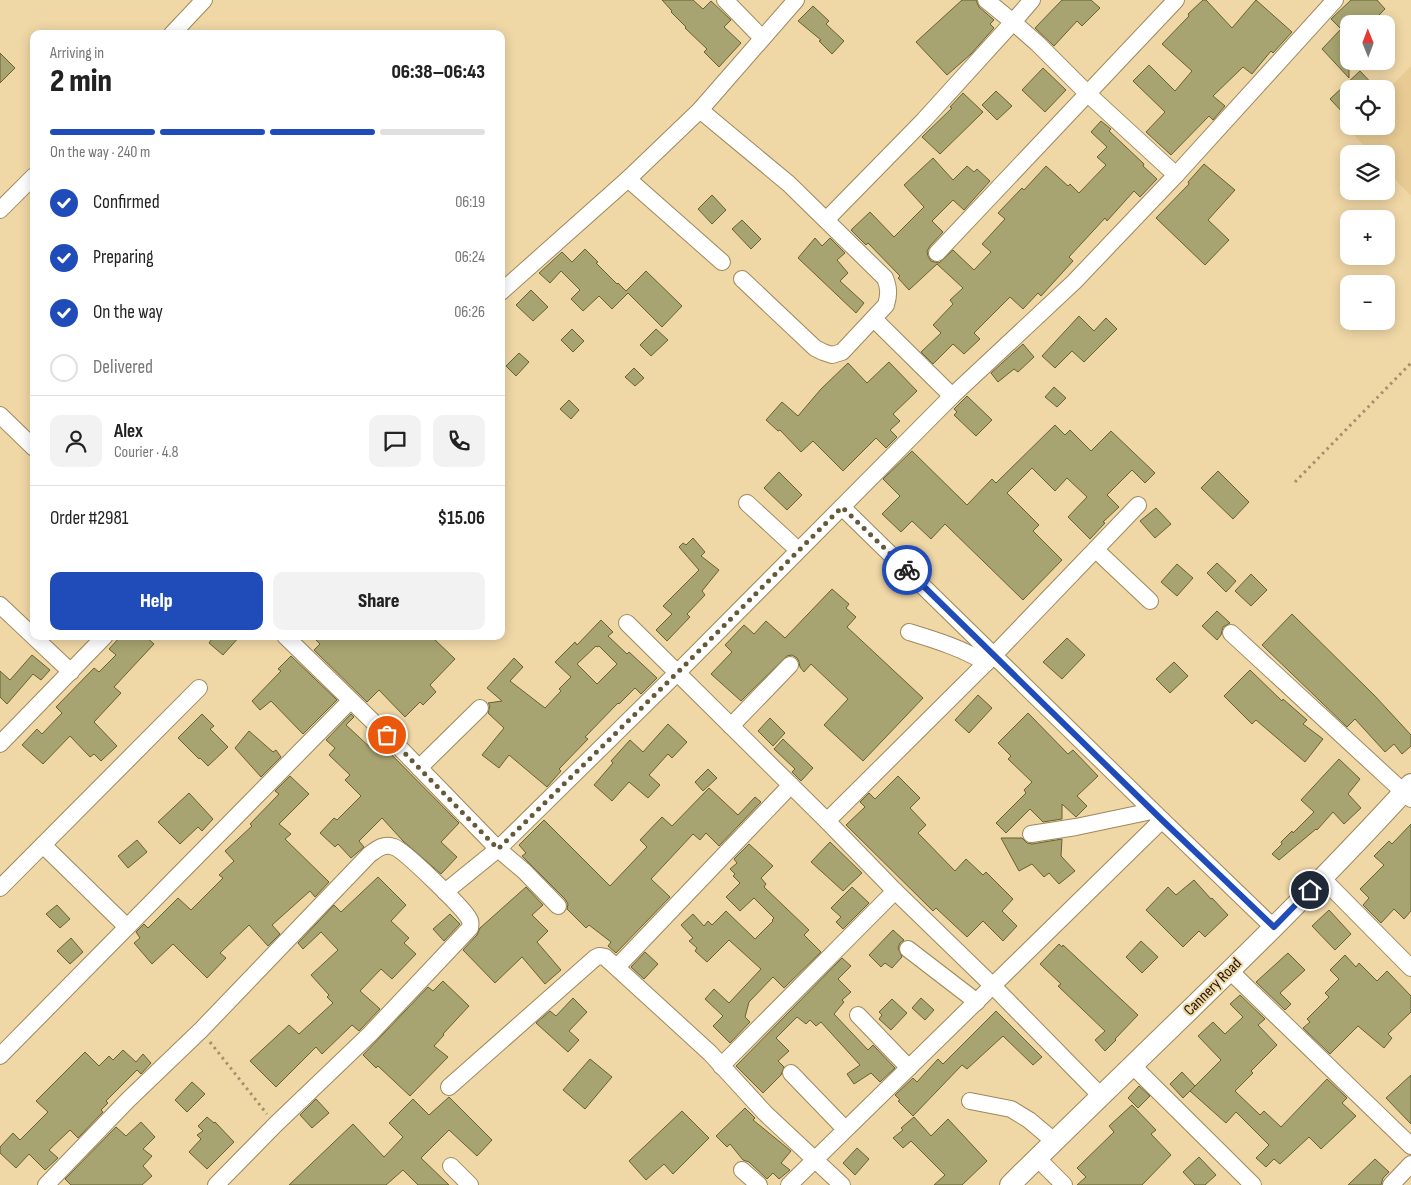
<!DOCTYPE html>
<html lang="en">
<head>
<meta charset="utf-8">
<style>
  :root { --surface:#fff; --page:#f2f2f2; --text:#222; --muted:#767676; --line:#e0e0e0; --accent:#204cb9 }
  body { margin:0; font-family:"Sofia Sans Condensed",sans-serif; background:var(--page); color:var(--text); height:100vh; display:flex; flex-direction:column; font-size:19px; white-space:nowrap }
  * { box-sizing:border-box; margin:0 }
  p { font-size:16px; color:var(--muted) }
  .icon { flex:none; width:28px; height:28px; fill:none; stroke:currentColor; stroke-width:2; stroke-linecap:round; stroke-linejoin:round }
  .map { position:relative; flex:1; overflow:hidden }
  .drawer { position:absolute; left:30px; top:30px; width:475px; height:610px; display:flex; flex-direction:column; background:var(--surface); border-radius:10px; box-shadow:0 2px 12px #0003 }
  .drawer>* { flex:none }
  .needle { width:32px; rotate:359deg }
  .controls { position:absolute; left:1340px; top:15px; display:grid; gap:10px }
  .controls a { display:grid; place-items:center; width:55px; height:55px; border-radius:10px; background:var(--surface); box-shadow:0 2px 12px #0003; font-size:25px }
  .pin { position:absolute; display:grid; place-items:center; width:42px; height:42px; color:#fff; margin:-21px; border:2px solid #fff; border-radius:50%; box-shadow:0 1px 5px #0007 }
  .courier { position:absolute; display:grid; place-items:center; width:50px; height:50px; margin:-25px; border:4px solid #204cb9; border-radius:50%; background:#fff; color:#222; box-shadow:0 1px 6px #0007 }
  .headline em { font-style:normal; font-weight:800 }
  .headline div { display:flex; flex-direction:column-reverse }
  .headline { display:flex; align-items:center; justify-content:space-between; height:85px; padding:0 20px }
  h1 { font-size:32px; font-weight:800; line-height:38px }
  .bar { display:grid; grid-template-columns:repeat(4,1fr); gap:8px 5px; align-content:center; height:60px; padding:0 20px }
  .bar i { height:6px; border-radius:4px; background:var(--line) }
  .bar .on { background:var(--accent) }
  .bar p { grid-column:span 4 }
  .line { display:flex; align-items:center; gap:12px; padding:0 20px; border-top:1px solid var(--line) }
  .line div { flex:1 }
  .round { display:grid; place-items:center; flex:none; width:52px; height:52px; border-radius:10px; background:var(--page) }
  ol { padding:0 20px; list-style:none }
  li { display:flex; align-items:center; gap:15px; height:55px }
  li p { margin-inline-start:auto }
  li .icon { padding:5px; border-radius:50%; background:var(--accent); color:#fff; stroke-width:4 }
  li:last-child { color:var(--muted) }
  li i { width:28px; height:28px; border:2px solid var(--line); border-radius:50% }
  .primary-button { display:flex; gap:10px; margin-top:auto; padding:10px 20px }
  .primary-button a { flex:1; height:58px; border-radius:10px; background:var(--accent); color:#fff; font-size:20px; font-weight:800; line-height:58px; text-align:center }
  .primary-button a+a { background:var(--page); color:var(--text) }
  .map>svg:first-child { display:block }
  .built { fill:#e8cb93 }
  .building { fill:#a8a471; stroke:#666231; fill-rule:evenodd }
  .lines { fill:none; stroke-linecap:round; stroke-linejoin:round }
  .minor-casing { stroke:#9f8859; stroke-width:18 }
  .major-casing { stroke:#9f8859; stroke-width:22 }
  .path { stroke:#a3906a; stroke-width:3; stroke-dasharray:2.5 4; stroke-linecap:butt }
  .minor { stroke:#fff; stroke-width:16 }
  .major { stroke:#fff; stroke-width:20 }
  .done { stroke:#66583b; stroke-width:5; stroke-dasharray:0 9 }
  .route { stroke:#204cb9; stroke-width:6 }
  .labels { text-anchor:middle; dominant-baseline:central; stroke-width:4; stroke-linejoin:round; paint-order:stroke }
  .street-label { font-size:16px; fill:#1c1302; stroke:#f0d7a6 }
</style>
</head>
<body>
<div class="map">
<svg width="1411" height="1185" viewBox="0 0 1411 1185">
  <rect width="100%" height="100%" fill="#f0d7a6"/>
  <polygon class="built" points="1411,66 1411,196 1386,170 1386,154 1371,154 1349,129 1352,126 1386,126 1386,91"/>
  <g class="building">
    <polygon points="662,0 693,0 703,9 711,1 731,20 724,27 741,43 719,67 704,52 707,49 685,28 686,27 671,12 672,11"/>
    <polygon points="962,0 976,0 979,7 994,20 990,24 994,28 971,54 947,75 916,42"/>
    <polygon points="1062,0 1091,0 1100,8 1082,26 1077,21 1054,46 1035,28"/>
    <polygon points="1203,0 1206,0 1232,28 1256,0 1292,32 1273,53 1271,51 1252,74 1243,67 1213,96 1225,106 1213,120 1209,116 1171,155 1146,132 1165,112 1133,81 1149,65 1175,91 1192,71 1162,44 1189,16 1188,14"/>
    <polygon points="1351,0 1377,0 1385,9 1370,24 1349,24 1349,78 1322,49 1341,29 1331,19"/>
    <polygon points="813,6 829,21 826,24 844,41 832,54 819,41 821,40 798,21"/>
    <polygon points="0,53 15,68 0,83"/>
    <polygon points="1043,68 1066,90 1045,112 1022,90"/>
    <polygon points="1360,71 1377,89 1349,89 1349,119 1330,99"/>
    <polygon points="996,91 1012,106 997,120 982,105"/>
    <polygon points="963,93 983,112 940,154 922,137 952,108 950,107"/>
    <polygon points="1101,121 1111,129 1109,131 1144,164 1143,166 1157,179 1140,197 1134,191 1107,221 1105,218 1069,257 1073,261 1041,296 1038,293 1023,309 1010,297 974,333 980,339 964,354 953,344 933,364 921,352 941,333 933,325 953,304 950,300 963,288 937,264 909,290 898,278 900,276 868,243 866,245 851,230 870,212 894,237 924,207 904,185 933,158 953,180 967,166 974,172 977,169 990,181 964,210 953,200 932,221 943,232 930,246 927,251 928,256 931,261 939,263 953,250 974,270 991,252 982,244 1005,219 998,213 1022,188 1024,190 1046,166 1068,186 1070,184 1079,193 1106,165 1097,157 1107,147 1091,132"/>
    <polygon points="1204,164 1235,190 1208,220 1229,240 1205,265 1156,218 1189,184 1188,182"/>
    <polygon points="712,195 726,210 712,224 698,209"/>
    <polygon points="742,220 761,239 751,249 732,229"/>
    <polygon points="815,238 822,246 830,238 845,253 837,260 848,273 840,281 864,303 856,313 798,258"/>
    <polygon points="585,249 598,262 596,263 617,284 618,283 626,291 646,271 682,306 662,327 628,293 612,309 599,296 583,311 571,299 580,290 561,271 550,283 539,273 562,252 572,262"/>
    <polygon points="531,290 548,307 533,321 516,305"/>
    <polygon points="1079,316 1094,331 1106,318 1117,329 1084,362 1072,351 1055,368 1042,356"/>
    <polygon points="572,329 584,341 573,352 561,340"/>
    <polygon points="656,329 668,340 651,356 640,345"/>
    <polygon points="1023,344 1034,357 1018,372 1014,369 998,382 991,373"/>
    <polygon points="519,353 529,362 516,376 506,366"/>
    <polygon points="889,362 917,391 893,414 900,421 890,430 897,437 886,448 876,438 843,471 813,441 801,452 780,430 778,431 766,420 782,402 798,416 821,389 848,363 867,383"/>
    <polygon points="634,368 644,378 635,386 625,377"/>
    <polygon points="1054,387 1066,398 1057,407 1045,397"/>
    <polygon points="967,396 992,420 976,436 954,415 957,412 954,409"/>
    <polygon points="569,400 579,410 571,419 560,409"/>
    <polygon points="1055,425 1065,435 1070,430 1091,451 1111,431 1155,473 1145,483 1132,470 1107,495 1119,507 1103,522 1105,523 1090,539 1068,517 1087,497 1067,478 1055,491 1032,468 1007,493 1039,525 1033,531 1062,560 1023,600 945,524 931,539 912,521 901,532 882,514 900,496 883,479 912,451 967,505 992,479 996,483"/>
    <polygon points="1218,471 1249,502 1233,519 1201,488"/>
    <polygon points="779,472 802,495 787,510 764,488"/>
    <polygon points="1156,508 1171,524 1155,538 1140,521"/>
    <polygon points="693,538 705,552 701,556 719,570 702,591 705,595 687,614 690,617 667,641 656,630 672,614 663,606 699,570 679,547 683,543 686,545"/>
    <polygon points="1217,563 1236,581 1226,592 1207,573"/>
    <polygon points="1177,564 1193,578 1177,596 1161,582"/>
    <polygon points="1251,574 1267,590 1251,606 1235,591"/>
    <polygon points="832,589 849,604 846,608 856,617 847,627 923,698 863,761 824,725 848,699 811,664 804,672 800,667 799,662 797,658 792,655 787,656 741,701 711,674 732,652 725,645 744,625 754,634 766,621 785,638"/>
    <polygon points="1217,611 1230,623 1223,627 1221,635 1217,640 1202,626"/>
    <polygon points="1292,614 1375,696 1411,735 1411,746 1402,754 1394,744 1385,752 1355,719 1347,727 1262,645"/>
    <path d="M601 620 613 632 608 636 627 654 629 652 657 678 641 694 635 688 619 704 618 703 585 737 588 739 559 769 561 771 547 787 509 755 499 768 482 755 504 728 488 713 490 706 488 703 502 701 487 688 514 658 523 667 510 681 545 708 561 691 559 689 571 677 555 662 575 642 577 645ZM596 646 597 647 599 646 617 664 597 684 577 664Z"/>
    <polygon points="121,636 145,636 154,644 114,687 121,693 94,722 117,746 101,761 94,754 90,757 70,736 43,764 22,745 37,729 42,734 62,713 56,707 94,668 99,672 116,655 109,649"/>
    <polygon points="214,636 240,636 223,655 209,643"/>
    <polygon points="312,636 431,636 455,659 430,685 436,692 423,705 420,702 405,717 379,690 367,702 314,650 320,644"/>
    <polygon points="1067,638 1085,655 1062,679 1043,662"/>
    <polygon points="32,655 50,670 41,680 33,674 7,704 0,697 0,671 10,680"/>
    <polygon points="291,656 337,700 303,734 271,701 260,710 252,701 281,671 278,669"/>
    <polygon points="1174,662 1188,676 1170,693 1156,679"/>
    <polygon points="1250,670 1282,701 1283,699 1307,720 1303,724 1323,739 1305,762 1256,720 1252,724 1224,696"/>
    <polygon points="978,695 992,708 969,733 955,720"/>
    <polygon points="1028,713 1068,754 1073,750 1098,776 1077,796 1087,806 1076,817 1062,804 1062,819 1043,822 1030,809 1006,833 996,823 1026,793 1024,790 1032,782 1008,759 1011,756 998,743"/>
    <polygon points="202,714 214,726 210,729 228,747 208,766 200,758 199,759 178,738"/>
    <polygon points="351,714 354,717 346,725 374,751 381,744 459,823 441,842 457,857 441,874 403,841 382,818 359,841 364,847 351,858 338,844 335,847 320,833 334,818 337,820 361,796 345,780 350,775 329,755 335,748 326,740"/>
    <polygon points="770,718 785,733 773,746 758,731"/>
    <polygon points="668,724 687,742 672,758 668,754 649,775 660,785 648,798 629,782 612,801 594,785 613,763 611,761 630,740 643,752"/>
    <polygon points="249,731 273,752 276,750 281,757 261,777 235,748"/>
    <polygon points="783,739 813,768 801,781 792,772 795,769 774,749"/>
    <polygon points="1339,759 1360,779 1348,794 1361,808 1344,824 1333,812 1317,830 1316,829 1279,860 1272,854 1282,844 1281,842 1292,831 1293,833 1314,812 1301,800"/>
    <polygon points="708,769 717,778 703,791 695,782"/>
    <polygon points="290,776 309,794 279,824 291,834 285,839 329,882 315,897 310,891 272,925 280,934 268,946 249,925 220,953 226,958 207,978 173,944 152,964 134,943 140,938 136,932 144,924 148,928 178,898 191,910 223,878 219,875 234,861 225,851 252,826 250,824 279,794 275,791"/>
    <polygon points="898,776 920,798 910,808 926,825 918,833 955,871 966,859 983,875 986,872 1013,899 1002,911 1017,926 1003,941 983,921 967,937 936,908 933,911 846,825 865,807 860,802 869,793 875,799"/>
    <polygon points="709,788 738,815 755,797 761,802 719,846 706,833 700,840 693,834 651,879 670,897 616,953 608,946 611,942 589,925 586,928 567,909 568,904 565,899 522,856 526,853 519,845 544,820 610,886 647,847 640,840 662,817 672,826"/>
    <polygon points="189,793 213,819 202,831 198,827 180,844 158,822"/>
    <polygon points="1411,824 1411,911 1404,919 1394,909 1381,923 1363,905 1369,898 1360,889 1384,865 1374,856 1389,841 1392,844"/>
    <polygon points="1001,838 1022,838 1027,843 1032,844 1062,839 1061,856 1075,871 1059,884 1049,873 1044,877 1032,864 1019,871"/>
    <polygon points="137,840 147,852 128,868 118,856"/>
    <polygon points="830,842 862,873 843,891 811,862"/>
    <polygon points="749,844 773,866 761,878 766,884 764,887 809,930 804,935 821,952 784,988 773,977 749,1002 745,1017 750,1022 730,1043 713,1026 723,1016 705,999 714,989 729,1003 761,969 729,940 707,962 695,951 697,948 689,941 693,938 681,925 693,914 704,926 708,921 712,925 726,911 755,939 773,921 772,920 774,918 754,898 740,911 726,897 740,883 733,876 735,874 730,869 737,863 734,859"/>
    <polygon points="378,877 406,905 391,921 409,938 404,943 416,954 392,979 381,969 360,991 380,1009 359,1031 352,1025 322,1054 316,1047 276,1087 250,1061 289,1025 299,1034 333,1003 327,997 329,995 311,975 338,950 321,932 303,949 298,943 334,905 341,912"/>
    <polygon points="1194,880 1211,899 1212,898 1228,915 1205,937 1199,931 1183,947 1146,910 1168,887 1176,895"/>
    <polygon points="526,887 543,905 532,915 548,931 537,942 561,970 545,984 522,957 495,983 463,950 477,935 480,928"/>
    <polygon points="852,887 869,903 843,929 836,922 841,917 831,908"/>
    <polygon points="57,905 70,919 60,928 46,914"/>
    <polygon points="1329,910 1351,934 1335,950 1312,926"/>
    <polygon points="450,914 460,924 444,941 433,929"/>
    <polygon points="893,930 904,940 900,943 898,948 902,957 892,968 885,963 881,967 869,955"/>
    <polygon points="71,938 83,952 70,964 57,951"/>
    <polygon points="1141,941 1158,957 1142,973 1126,957"/>
    <polygon points="1059,944 1062,947 1063,945 1138,1015 1115,1039 1116,1040 1105,1051 1095,1040 1105,1031 1058,986 1061,984 1040,964"/>
    <polygon points="645,952 658,964 644,979 631,967"/>
    <polygon points="1288,953 1305,970 1280,993 1291,1004 1285,1010 1256,982"/>
    <polygon points="1345,955 1356,967 1359,963 1377,981 1387,971 1411,996 1411,1012 1388,1034 1392,1038 1384,1048 1358,1026 1330,1054 1303,1028 1310,1022 1307,1019 1329,997 1325,993 1339,979 1330,970"/>
    <polygon points="842,958 851,966 838,979 851,992 842,1000 844,1002 834,1014 868,1050 873,1045 895,1068 880,1082 871,1073 854,1084 847,1074 860,1065 821,1022 816,1026 810,1020 806,1024 797,1017 776,1038 789,1051 778,1061 784,1067 781,1075 763,1093 736,1066"/>
    <polygon points="443,981 469,1006 443,1034 444,1035 434,1046 448,1057 410,1096 378,1066 376,1068 363,1055 428,987 433,991"/>
    <polygon points="1240,995 1265,1019 1258,1025 1277,1045 1251,1071 1253,1073 1235,1091 1260,1115 1264,1111 1281,1127 1327,1079 1347,1098 1342,1103 1356,1116 1321,1149 1309,1137 1280,1164 1274,1159 1266,1167 1256,1158 1269,1145 1236,1112 1226,1123 1190,1091 1221,1060 1198,1036 1213,1022 1225,1034 1243,1017 1230,1004"/>
    <polygon points="573,998 587,1012 569,1031 579,1040 568,1052 536,1023 550,1011 556,1016"/>
    <polygon points="921,998 934,1010 925,1020 912,1008"/>
    <polygon points="892,999 907,1013 891,1030 879,1019 882,1015 879,1012"/>
    <polygon points="996,1011 1042,1057 1033,1065 1003,1036 967,1069 962,1065 913,1116 898,1101 900,1100 895,1095 913,1078 917,1082 938,1059 943,1064"/>
    <polygon points="123,1050 136,1062 143,1054 151,1063 141,1074 137,1070 106,1101 108,1103 101,1110 103,1112 78,1138 70,1130 49,1150 58,1158 45,1170 29,1154 16,1168 0,1153 0,1147 13,1133 20,1140 48,1112 36,1101 85,1052 99,1066 109,1056 113,1060"/>
    <polygon points="590,1059 612,1077 585,1109 563,1090"/>
    <polygon points="1182,1072 1195,1086 1183,1098 1170,1084"/>
    <polygon points="1411,1075 1411,1124 1386,1098"/>
    <polygon points="192,1082 205,1094 187,1112 175,1100"/>
    <polygon points="1139,1086 1150,1096 1138,1108 1128,1098"/>
    <polygon points="449,1097 492,1140 477,1156 449,1130 421,1158 449,1185 418,1185 403,1170 386,1185 289,1185 353,1124 384,1157 403,1137 389,1123 413,1099 429,1115"/>
    <polygon points="316,1099 329,1113 312,1128 300,1115"/>
    <polygon points="1132,1105 1156,1130 1151,1134 1171,1155 1142,1185 1077,1185 1086,1177 1077,1168 1114,1132 1109,1126"/>
    <polygon points="745,1108 755,1118 753,1120 791,1151 781,1163 790,1170 779,1179 773,1173 767,1179 749,1162 743,1160 730,1144 727,1147 716,1136"/>
    <polygon points="682,1111 709,1138 673,1174 664,1164 646,1180 629,1161"/>
    <polygon points="207,1117 214,1123 215,1122 234,1142 207,1169 189,1152 201,1139 197,1135 203,1131 198,1126"/>
    <polygon points="914,1117 931,1136 948,1119 987,1161 962,1185 934,1185 945,1175 911,1141 903,1148 893,1138 903,1130 901,1128"/>
    <polygon points="141,1122 155,1137 143,1149 152,1156 143,1166 152,1176 142,1185 71,1185 65,1179 116,1127 126,1136"/>
    <polygon points="857,1148 869,1159 855,1175 843,1163"/>
    <polygon points="1199,1157 1216,1175 1205,1185 1195,1185 1183,1172"/>
    <polygon points="1375,1159 1389,1172 1383,1178 1381,1185 1348,1185"/>
  </g>
  <g class="lines">
    <defs>
      <g id="minor">
        <polyline points="725,0 762,38"/>
        <polyline points="1032,0 1013,22 1038,44 1088,94 1176,175"/>
        <polyline points="172,34 204,0"/>
        <path d="M700 110 789 184 885 278C889 288 889 295 886 305L842 352 832 355 823 352 815 348 742 279"/>
        <polyline points="628,179 722,262"/>
        <polyline points="0,210 34,176"/>
        <polyline points="826,220 924,120 1013,22 986,0"/>
        <polyline points="937,253 1176,0"/>
        <polyline points="501,292 628,179 700,110 796,0"/>
        <polyline points="874,319 952,396"/>
        <polyline points="0,415 34,448"/>
        <polyline points="747,503 798,550"/>
        <polyline points="842,507 1162,820 1273,927"/>
        <polyline points="1096,550 1150,601"/>
        <polyline points="0,605 71,672"/>
        <polyline points="627,623 827,821 895,891 993,986 1100,1095"/>
        <path d="M909 632C935 640 962 648 986 663"/>
        <polyline points="1231,633 1411,799"/>
        <polyline points="285,636 399,747 498,849 524,871 558,906"/>
        <polyline points="731,726 790,665"/>
        <polyline points="0,744 105,636"/>
        <polyline points="419,768 480,708"/>
        <polyline points="827,821 994,655 1138,505"/>
        <polyline points="1031,834 1076,827 1152,811"/>
        <polyline points="43,845 127,927"/>
        <polyline points="1322,878 1411,968"/>
        <polyline points="0,888 199,688"/>
        <polyline points="445,892 498,849 678,672 952,396 1074,282 1176,175 1335,0"/>
        <polyline points="908,949 977,1002"/>
        <polyline points="617,967 791,785"/>
        <polyline points="1230,971 1411,1146"/>
        <polyline points="858,1015 909,1068"/>
        <polyline points="0,1056 350,701"/>
        <polyline points="721,1066 895,891"/>
        <polyline points="1133,1066 1253,1185"/>
        <polyline points="791,1073 845,1129"/>
        <polyline points="449,1087 595,958 599,956 605,957 710,1053 765,1113 842,1185"/>
        <polyline points="970,1101 1011,1109 1029,1120 1054,1141"/>
        <polyline points="1037,1158 1064,1185"/>
        <polyline points="451,1166 470,1185"/>
        <polyline points="742,1170 759,1185"/>
        <path d="M46 1185 128 1100 201 1030 369 855C377 849 384 843 394 847 404 850 461 906 468 917 471 921 471 924 470 928L370 1034 276 1124 216 1185"/>
        <polyline points="789,1185 1162,820"/>
        <polyline points="1391,1185 1411,1164"/>
      </g>
      <path id="major" d="M1010 1185C1144 1052 1284 924 1411 784"/>
    </defs>
    <use href="#minor" class="minor-casing"/>
    <use href="#major" class="major-casing"/>
    <g class="path">
      <polyline points="1295,482 1411,363"/>
      <polyline points="210,1042 267,1114"/>
    </g>
    <use href="#minor" class="minor"/>
    <use href="#major" class="major"/>
  </g>
  <g class="lines">
    <polyline class="done" points="387,735 498,849 678,672 842,507 907,570"/>
    <polyline class="route" points="907,570 1162,820 1274,927 1310,890"/>
  </g>
  <g class="labels">
    <g class="street-label">
      <text transform="translate(1213 987) rotate(-45)">Cannery Road</text>
    </g>
  </g>
</svg>
<div class="controls">
<a><svg class="needle" viewBox="-14 -14 28 28"><path d="M0-13l5 13h-10z" fill="#e53935"/><path d="M0 13l5-13h-10z" fill="#767676"/></svg></a>
<a><svg class="icon" aria-label="locate" viewBox="0 0 24 24"><circle cx="12" cy="12" r="6"/><path d="M12 2v4M12 18v4M2 12h4M18 12h4"/></svg></a>
<a><svg class="icon" aria-label="layers" viewBox="0 0 24 24"><path d="M12 4l9 5-9 5-9-5zM3 14l9 5 9-5"/></svg></a>
<a>+</a>
<a>−</a>
</div>
<div class="pin" style="left:387px;top:735px;background:#ea580c"><svg class="icon" aria-label="bag" viewBox="0 0 24 24"><path d="M5 8h14l-1 12H6zM9 8a3 3 0 0 1 6 0"/></svg></div>
<div class="pin" style="left:1310px;top:890px;background:#1f2937"><svg class="icon" aria-label="home" viewBox="0 0 24 24"><path d="M3 11l9-7 9 7M6 9v11h12V9"/></svg></div>
<div class="courier" style="left:907px;top:570px"><svg class="icon" aria-label="bike" viewBox="0 0 24 24"><circle cx="6" cy="16" r="4"/><circle cx="18" cy="16" r="4"/><path d="M6 16l4-8h5l3 8M10 8l3 8H6M13 5h3"/></svg></div>
<section class="drawer">
<div class="headline"><div><h1>2 min</h1><p>Arriving in</p></div><em>06:38–06:43</em></div>
<div class="bar"><i class="on"></i><i class="on"></i><i class="on"></i><i></i><p>On the way · 240 m</p></div>
<ol>
<li><svg class="icon" aria-label="check" viewBox="0 0 24 24"><path d="M5 12l5 5 9-10"/></svg>Confirmed<p>06:19</p></li>
<li><svg class="icon" aria-label="check" viewBox="0 0 24 24"><path d="M5 12l5 5 9-10"/></svg>Preparing<p>06:24</p></li>
<li><svg class="icon" aria-label="check" viewBox="0 0 24 24"><path d="M5 12l5 5 9-10"/></svg>On the way<p>06:26</p></li>
<li><i></i>Delivered</li>
</ol>
<div class="line" style="height:90px"><a class="round"><svg class="icon" aria-label="person" viewBox="0 0 24 24"><circle cx="12" cy="8" r="4"/><path d="M4 21q1-7 8-7t8 7"/></svg></a><div><b>Alex</b><p>Courier · 4.8</p></div><a class="round"><svg class="icon" aria-label="chat" viewBox="0 0 24 24"><path d="M4 5h16v11H9l-5 4z"/></svg></a><a class="round"><svg class="icon" aria-label="phone" viewBox="0 0 24 24"><path d="M5 4h4l2 5-3 2q2 4 5 5l2-3 5 2v4C11 20 4 13 5 4z"/></svg></a></div>
<div class="line" style="height:65px"><div>Order #2981</div><b>$15.06</b></div>
<div class="primary-button"><a>Help</a><a>Share</a></div>
</section>
</div>
</body>
</html>
